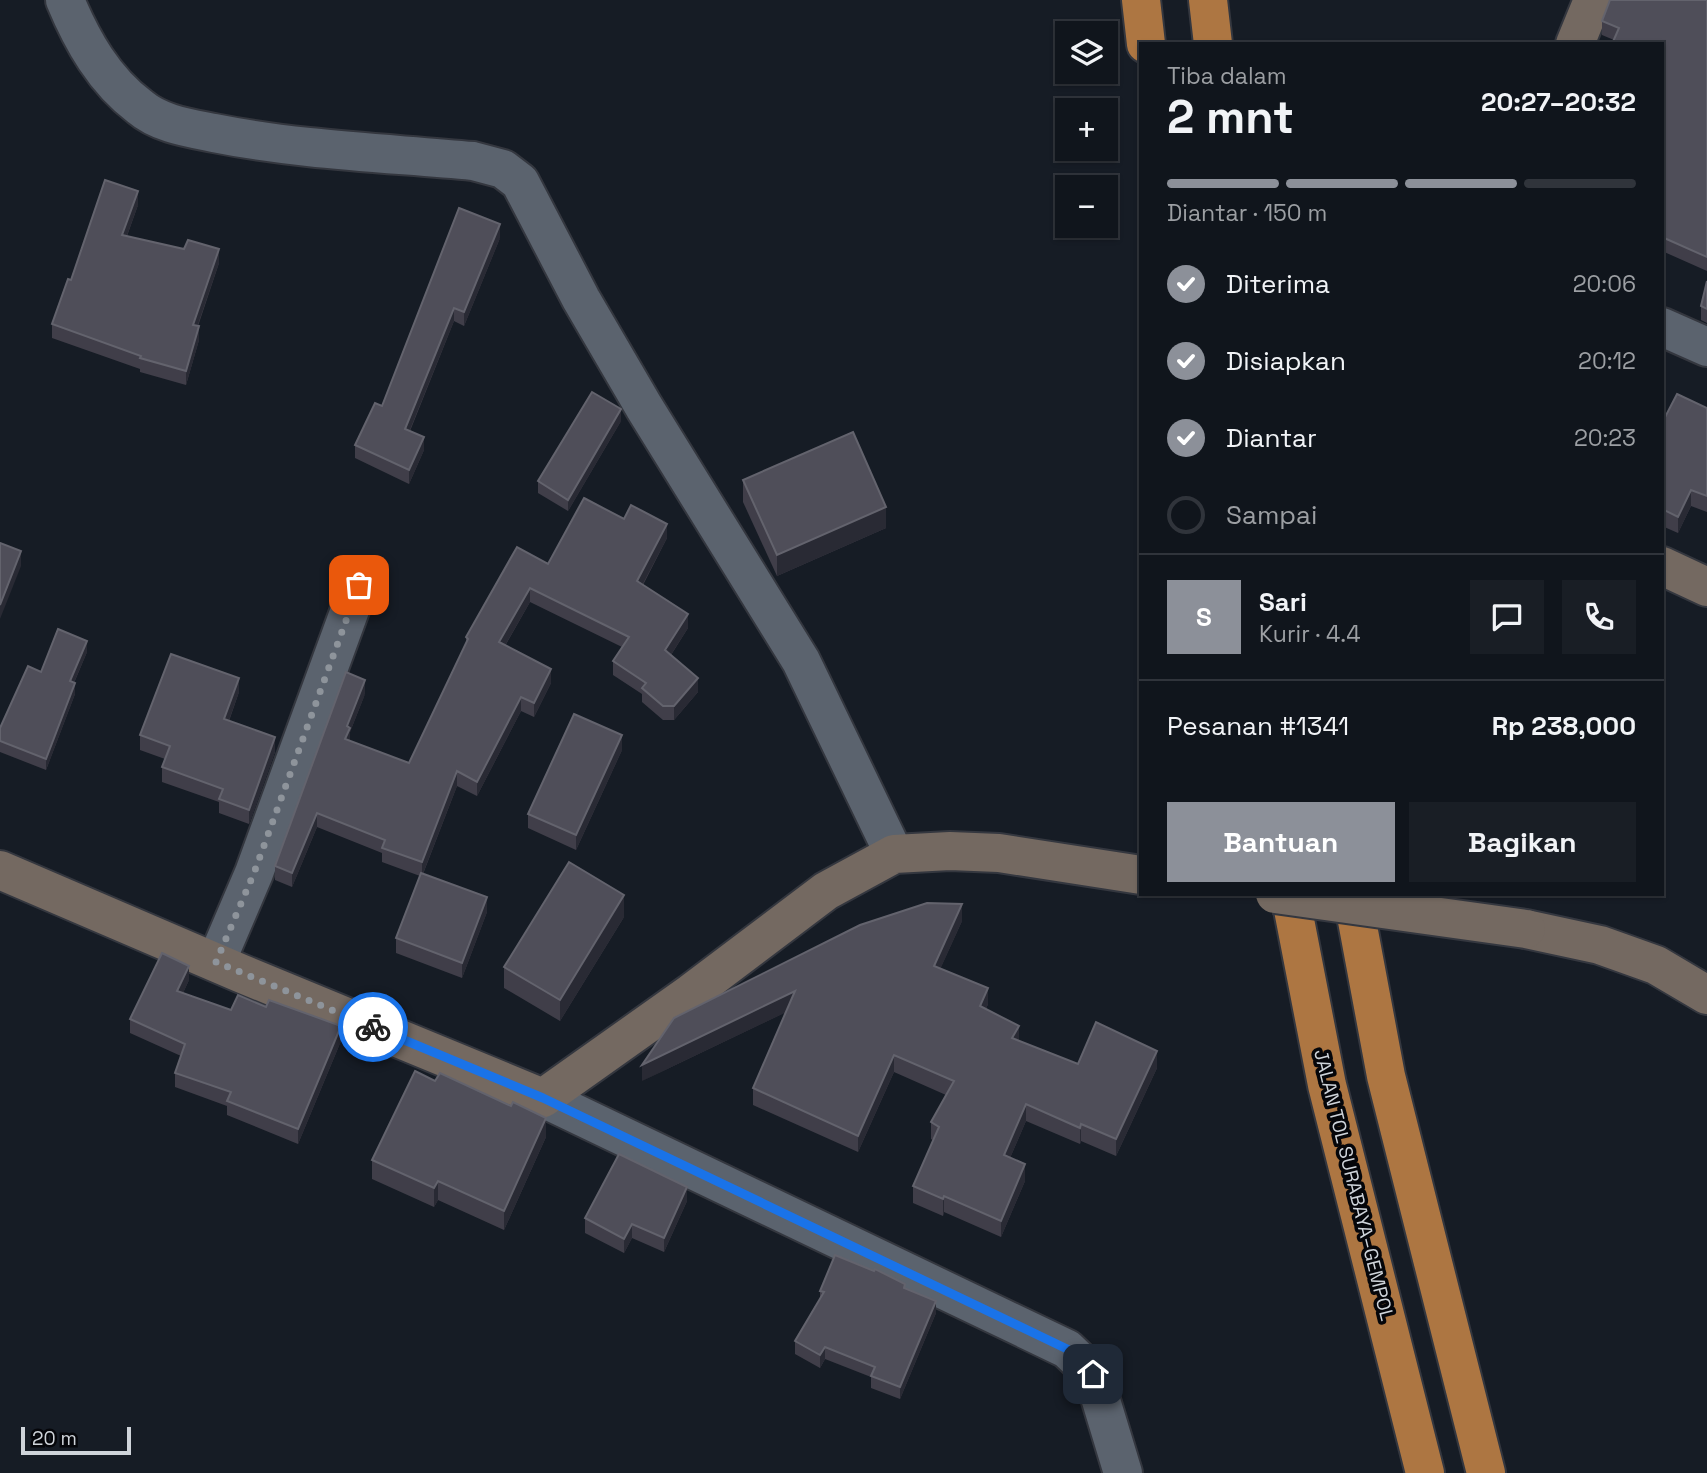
<!DOCTYPE html>
<html lang="id">
<head>
<meta charset="utf-8">
<style>
  :root { --surface:#10151c; --page:#191e25; --text:#f1f3f6; --muted:#9c9fa3; --line:#30343b; --accent:#8c9099 }
  body { margin:0; font-family:"Space Grotesk",sans-serif; background:var(--page); color:var(--text); height:100vh; display:flex; flex-direction:column; font-size:26px; white-space:nowrap }
  * { box-sizing:border-box; margin:0 }
  p { font-size:23px; color:var(--muted) }
  .icon { flex:none; width:38px; height:38px; fill:none; stroke:currentColor; stroke-width:2; stroke-linecap:round; stroke-linejoin:round }
  .map { position:relative; flex:1; overflow:hidden }
  .sheet { position:absolute; left:1139px; top:42px; width:525px; height:854px; display:flex; flex-direction:column; background:var(--surface); border-radius:0px; box-shadow:0 2px 5px #0004,0 0 0 2px var(--line) }
  .sheet>* { flex:none }
  .tools { position:absolute; left:1055px; top:21px; display:grid; gap:14px }
  .tools a { display:grid; place-items:center; width:63px; height:63px; border-radius:0px; background:var(--surface); box-shadow:0 2px 5px #0004,0 0 0 2px var(--line); font-size:35px }
  .scale { position:absolute; left:21px; bottom:18px; width:110px; box-sizing:border-box; padding-left:7px; border:4px solid #cfd4da; border-top:0; font-size:19px; line-height:24px; white-space:nowrap; color:#cfd4da; -webkit-text-stroke:5px #05060a; paint-order:stroke }
  .pin { position:absolute; display:grid; place-items:center; width:60px; height:60px; color:#fff; margin:-30px; border-radius:14px; box-shadow:0 4px 10px #0006 }
  .courier { position:absolute; display:grid; place-items:center; width:70px; height:70px; margin:-35px; border:5px solid #1a73e8; border-radius:50%; background:#fff; color:#222; box-shadow:0 2px 9px #0007 }
  .head em { font-style:normal; font-weight:700 }
  .head div { display:flex; flex-direction:column-reverse }
  .head { display:flex; align-items:center; justify-content:space-between; height:119px; padding:0 28px }
  h1 { font-size:46px; font-weight:700; line-height:52px }
  .bar { display:grid; grid-template-columns:repeat(4,1fr); gap:10px 7px; align-content:center; height:84px; padding:0 28px }
  .bar i { height:9px; border-radius:5px; background:var(--line) }
  .bar .active { background:var(--accent) }
  .bar p { grid-column:span 4 }
  .line { display:flex; align-items:center; gap:18px; padding:0 28px; border-top:2px solid var(--line) }
  .line div { flex:1 }
  .round { display:grid; place-items:center; flex:none; width:74px; height:74px; border-radius:0px; background:var(--page) }
  ol { padding:0 28px; list-style:none }
  li { display:flex; align-items:center; gap:21px; height:77px }
  li p { margin-inline-start:auto }
  li .icon { padding:7px; border-radius:50%; background:var(--accent); color:#fff; stroke-width:4 }
  li:last-child { color:var(--muted) }
  li i { width:38px; height:38px; border:4px solid var(--line); border-radius:50% }
  .cta { display:flex; gap:14px; margin-top:auto; padding:14px 28px }
  .cta a { flex:1; height:80px; border-radius:0px; background:var(--accent); color:#fff; font-size:28px; font-weight:700; line-height:80px; text-align:center }
  .cta a+a { background:var(--page); color:var(--text) }
  .map>svg:first-child { display:block }
  .lines { fill:none; stroke-linecap:round; stroke-linejoin:round }
  .street-casing { stroke:#34373f; stroke-width:42 }
  .secondary-casing { stroke:#34373f; stroke-width:42 }
  .highway-casing { stroke:#34373f; stroke-width:42 }
  .street { stroke:#5b636e; stroke-width:38 }
  .secondary { stroke:#746961; stroke-width:38 }
  .highway { stroke:#ad7642; stroke-width:38 }
  .secondary-bridge-casing { stroke:#34373f; stroke-width:42; stroke-linecap:butt }
  .secondary-bridge { stroke:#746961; stroke-width:38 }
  .wall { fill:#403e49 }
  .shaded-wall { fill:#292a34 }
  .building { fill:#4f4e59; stroke:#63636d; stroke-width:2 }
  .done { stroke:#8e949b; stroke-width:7; stroke-dasharray:0 12.6 }
  .route { stroke:#1a73e8; stroke-width:9 }
  .labels { text-anchor:middle; dominant-baseline:central; stroke-width:7; stroke-linejoin:round; paint-order:stroke }
  .street-label { font-size:19px; fill:#cfd4da; stroke:#05060a }
</style>
</head>
<body>
<div class="map">
<svg width="1707" height="1473" viewBox="0 0 1707 1473">
  <rect width="100%" height="100%" fill="#161c25"/>
  <g class="lines">
    <defs>
      <g id="street">
        <path d="M65 0C82 41 104 80 140 107 160 124 189 128 214 133 299 150 387 153 473 161L503 169 520 182 581 299 644 407 801 661 894 854"/>
        <polyline points="1662,327 1707,347"/>
        <polyline points="216,962 254,873 359,585"/>
        <polyline points="543,1098 1067,1349 1093,1374 1123,1473"/>
      </g>
      <g id="secondary">
        <polyline points="1575,44 1593,0"/>
        <polyline points="1662,566 1707,587"/>
        <polyline points="0,870 240,973 543,1098 691,993 826,891 894,854 950,851 999,853 1141,875"/>
        <polyline points="1526,929 1600,945 1656,965 1707,995"/>
      </g>
      <g id="highway">
        <polyline points="1141,0 1146,44"/>
        <polyline points="1208,0 1213,44"/>
        <polyline points="1290,894 1327,1085 1425,1473"/>
        <polyline points="1352,894 1386,1076 1486,1473"/>
      </g>
    </defs>
    <use href="#street" class="street-casing"/>
    <use href="#secondary" class="secondary-casing"/>
    <use href="#highway" class="highway-casing"/>
    <use href="#street" class="street"/>
    <use href="#secondary" class="secondary"/>
    <use href="#highway" class="highway"/>
    <defs>
      <polyline id="secondary-bridge" points="1275,894 1526,929"/>
    </defs>
    <use href="#secondary-bridge" class="secondary-bridge-casing"/>
    <use href="#secondary-bridge" class="secondary-bridge"/>
  </g>
  <g class="wall">
    <polygon points="1707,0 1707,271 1662,251 1662,44 1614,40 1602,35 1602,21"/>
    <polygon points="138,205 127,236 219,263 198,326 199,340 186,385 140,372 140,369 52,338 52,324 71,280"/>
    <polygon points="500,238 464,326 454,321 410,431 424,450 409,484 355,458 355,445"/>
    <polygon points="1707,281 1707,323 1701,320 1701,306"/>
    <polygon points="1707,408 1707,512 1691,506 1678,533 1662,526 1662,423"/>
    <polygon points="621,421 568,511 538,493 538,481"/>
    <polygon points="743,480 886,528 777,576 743,502"/>
    <polygon points="624,519 667,538 643,585 688,628 671,655 698,692 674,720 663,720 642,702 642,694 613,675 613,661 622,647 530,602 505,646 551,683 534,717 521,711 477,796 457,786 423,874 487,912 462,978 396,953 396,938 420,876 382,862 382,853 317,827 292,887 275,880 275,866 365,694 350,732 350,741 409,763 466,645 466,637 548,564"/>
    <polygon points="87,652 74,683 75,694 46,770 0,752 0,728 41,672"/>
    <polygon points="239,692 229,721 275,752 249,824 219,813 219,802 162,782 162,767 165,759 140,750 140,735"/>
    <polygon points="622,750 576,850 528,828 528,814"/>
    <polygon points="624,917 560,1021 504,988 504,967"/>
    <polygon points="962,921 940,969 988,1004 986,1009 1019,1041 1078,1064 1157,1068 1116,1156 1081,1141 1080,1144 1026,1121 1010,1158 1025,1181 1001,1237 944,1212 943,1216 913,1203 913,1186 933,1140 931,1139 931,1122 946,1095 894,1072 858,1152 753,1105 753,1088 786,1012 642,1081"/>
    <polygon points="189,980 183,993 231,1010 341,1041 298,1144 227,1115 227,1106 175,1087 175,1073 181,1056 130,1033 130,1019"/>
    <polygon points="546,1137 504,1230 438,1200 434,1207 372,1179 372,1160"/>
    <polygon points="687,1201 664,1252 632,1238 624,1253 585,1233 585,1218"/>
    <polygon points="905,1288 936,1313 900,1399 871,1388 871,1377 825,1359 820,1368 795,1354 795,1341 820,1298 820,1291"/>
  </g>
  <g class="shaded-wall">
    <polygon points="138,191 138,205 122,249 122,235"/>
    <polygon points="500,224 500,238 464,326 464,312"/>
    <polygon points="219,249 219,263 193,339 193,325"/>
    <polygon points="454,308 454,321 405,442 405,429"/>
    <polygon points="199,326 199,340 186,385 186,371"/>
    <polygon points="621,409 621,421 568,511 568,500"/>
    <polygon points="424,437 424,450 409,484 409,470"/>
    <polygon points="1691,490 1691,506 1678,533 1678,517"/>
    <polygon points="886,507 886,528 777,576 777,555"/>
    <polygon points="667,524 667,538 637,595 637,581"/>
    <polygon points="21,551 21,566 0,619 0,605"/>
    <polygon points="530,588 530,602 499,656 499,642"/>
    <polygon points="688,614 688,628 665,664 665,650"/>
    <polygon points="87,641 87,652 70,692 70,681"/>
    <polygon points="551,669 551,683 534,717 534,703"/>
    <polygon points="239,678 239,692 224,734 224,719"/>
    <polygon points="698,678 698,692 674,720 674,706"/>
    <polygon points="365,680 365,694 350,732 350,742 345,739 347,726"/>
    <polygon points="75,683 75,694 46,770 46,759"/>
    <polygon points="521,697 521,711 477,796 477,782"/>
    <polygon points="622,735 622,750 576,850 576,835"/>
    <polygon points="275,737 275,752 249,824 249,810"/>
    <polygon points="457,771 457,786 422,876 422,862"/>
    <polygon points="317,813 317,827 292,887 292,873"/>
    <polygon points="624,895 624,917 560,1021 560,1000"/>
    <polygon points="487,897 487,912 462,978 462,963"/>
    <polygon points="962,904 962,921 934,983 934,966"/>
    <polygon points="189,966 189,980 177,1006 177,991"/>
    <polygon points="988,988 988,1004 980,1022 980,1006"/>
    <polygon points="795,991 795,1008 642,1081 642,1065"/>
    <polygon points="341,1026 341,1041 298,1144 298,1129"/>
    <polygon points="1019,1026 1019,1042 1012,1038"/>
    <polygon points="1157,1051 1157,1068 1116,1156 1116,1139"/>
    <polygon points="894,1055 894,1072 858,1152 858,1136"/>
    <polygon points="1026,1104 1026,1121 1004,1172 1004,1155"/>
    <polygon points="546,1118 546,1137 504,1230 504,1211"/>
    <polygon points="1081,1124 1081,1141 1080,1144 1080,1128"/>
    <polygon points="1025,1164 1025,1181 1001,1237 1001,1221"/>
    <polygon points="438,1181 438,1200 434,1207 434,1188"/>
    <polygon points="687,1187 687,1201 664,1252 664,1238"/>
    <polygon points="944,1196 944,1212 943,1216 943,1199"/>
    <polygon points="632,1224 632,1238 624,1253 624,1239"/>
    <polygon points="936,1301 936,1313 900,1399 900,1387"/>
    <polygon points="825,1347 825,1359 820,1368 820,1355"/>
  </g>
  <g class="building">
    <polygon points="1610,0 1707,0 1707,257 1662,237 1662,44 1612,44 1619,28 1602,21"/>
    <polygon points="105,180 138,191 122,235 184,249 188,240 219,249 193,325 199,326 186,371 140,358 141,356 52,324 68,279 71,280"/>
    <polygon points="459,208 500,224 464,312 454,308 405,429 424,437 409,470 355,445 375,403 382,406"/>
    <polygon points="1707,281 1707,309 1701,306"/>
    <polygon points="592,392 621,409 568,500 538,481"/>
    <polygon points="1677,394 1707,408 1707,496 1691,490 1678,517 1662,509 1662,423"/>
    <polygon points="853,432 886,507 777,555 743,480"/>
    <polygon points="584,498 624,519 631,505 667,524 637,581 688,614 665,650 698,678 674,706 663,706 642,688 646,683 613,661 629,637 530,588 499,642 551,669 534,703 521,697 477,782 457,771 422,862 382,848 385,840 317,813 292,873 275,866 346,672 365,680 347,726 350,728 345,739 409,763 468,639 466,637 517,547 548,564"/>
    <polygon points="0,543 21,551 0,605"/>
    <polygon points="58,629 87,641 70,681 75,683 46,759 0,741 0,728 28,666 41,672"/>
    <polygon points="171,654 239,678 224,719 275,737 249,810 219,799 223,789 162,767 170,746 140,735"/>
    <polygon points="574,714 622,735 576,835 528,814"/>
    <polygon points="569,862 624,895 560,1000 504,967"/>
    <polygon points="421,873 487,897 462,963 396,938"/>
    <polygon points="927,903 962,904 934,966 988,988 980,1006 1019,1026 1012,1038 1078,1064 1096,1022 1157,1051 1116,1139 1081,1124 1080,1128 1026,1104 1004,1155 1025,1164 1001,1221 944,1196 943,1199 913,1186 939,1127 931,1122 954,1081 894,1055 858,1136 753,1088 795,991 642,1065 674,1018 860,925"/>
    <polygon points="162,953 189,966 177,991 231,1010 238,995 266,1007 269,1000 341,1026 298,1129 227,1101 231,1092 175,1073 185,1044 130,1019"/>
    <polygon points="415,1071 435,1081 440,1073 511,1106 513,1102 546,1118 504,1211 438,1181 434,1188 372,1160"/>
    <polygon points="619,1154 687,1187 664,1238 632,1224 624,1239 585,1218"/>
    <polygon points="835,1255 874,1271 875,1269 905,1284 904,1288 936,1301 900,1387 871,1376 875,1367 825,1347 820,1355 795,1341 824,1292 820,1291"/>
  </g>
  <g class="lines">
    <polyline class="done" points="359,585 254,873 216,962 373,1027"/>
    <polyline class="route" points="373,1027 543,1098 1042,1337 1067,1349 1093,1374"/>
  </g>
  <g class="labels">
    <g class="street-label">
      <text transform="translate(1354 1185) rotate(76)">JALAN TOL SURABAYA–GEMPOL</text>
    </g>
  </g>
</svg>
<div class="tools">
<a><svg class="icon" aria-label="layers" viewBox="0 0 24 24"><path d="M12 4l9 5-9 5-9-5zM3 14l9 5 9-5"/></svg></a>
<a>+</a>
<a>−</a>
</div>
<div class="scale">20 m</div>
<div class="pin" style="left:359px;top:585px;background:#ea580c"><svg class="icon" aria-label="bag" viewBox="0 0 24 24"><path d="M5 8h14l-1 12H6zM9 8a3 3 0 0 1 6 0"/></svg></div>
<div class="pin" style="left:1093px;top:1374px;background:#1f2937"><svg class="icon" aria-label="home" viewBox="0 0 24 24"><path d="M3 11l9-7 9 7M6 9v11h12V9"/></svg></div>
<div class="courier" style="left:373px;top:1027px"><svg class="icon" aria-label="bike" viewBox="0 0 24 24"><circle cx="6" cy="16" r="4"/><circle cx="18" cy="16" r="4"/><path d="M6 16l4-8h5l3 8M10 8l3 8H6M13 5h3"/></svg></div>
<section class="sheet">
<div class="head"><div><h1>2 mnt</h1><p>Tiba dalam</p></div><em>20:27–20:32</em></div>
<div class="bar"><i class="active"></i><i class="active"></i><i class="active"></i><i></i><p>Diantar · 150 m</p></div>
<ol>
<li><svg class="icon" aria-label="check" viewBox="0 0 24 24"><path d="M5 12l5 5 9-10"/></svg>Diterima<p>20:06</p></li>
<li><svg class="icon" aria-label="check" viewBox="0 0 24 24"><path d="M5 12l5 5 9-10"/></svg>Disiapkan<p>20:12</p></li>
<li><svg class="icon" aria-label="check" viewBox="0 0 24 24"><path d="M5 12l5 5 9-10"/></svg>Diantar<p>20:23</p></li>
<li><i></i>Sampai</li>
</ol>
<div class="line" style="height:126px"><b class="round" style="background:var(--accent);color:#fff">S</b><div><b>Sari</b><p>Kurir · 4.4</p></div><a class="round"><svg class="icon" aria-label="chat" viewBox="0 0 24 24"><path d="M4 5h16v11H9l-5 4z"/></svg></a><a class="round"><svg class="icon" aria-label="phone" viewBox="0 0 24 24"><path d="M5 4h4l2 5-3 2q2 4 5 5l2-3 5 2v4C11 20 4 13 5 4z"/></svg></a></div>
<div class="line" style="height:91px"><div>Pesanan #1341</div><b>Rp 238,000</b></div>
<div class="cta"><a>Bantuan</a><a>Bagikan</a></div>
</section>
</div>
</body>
</html>
